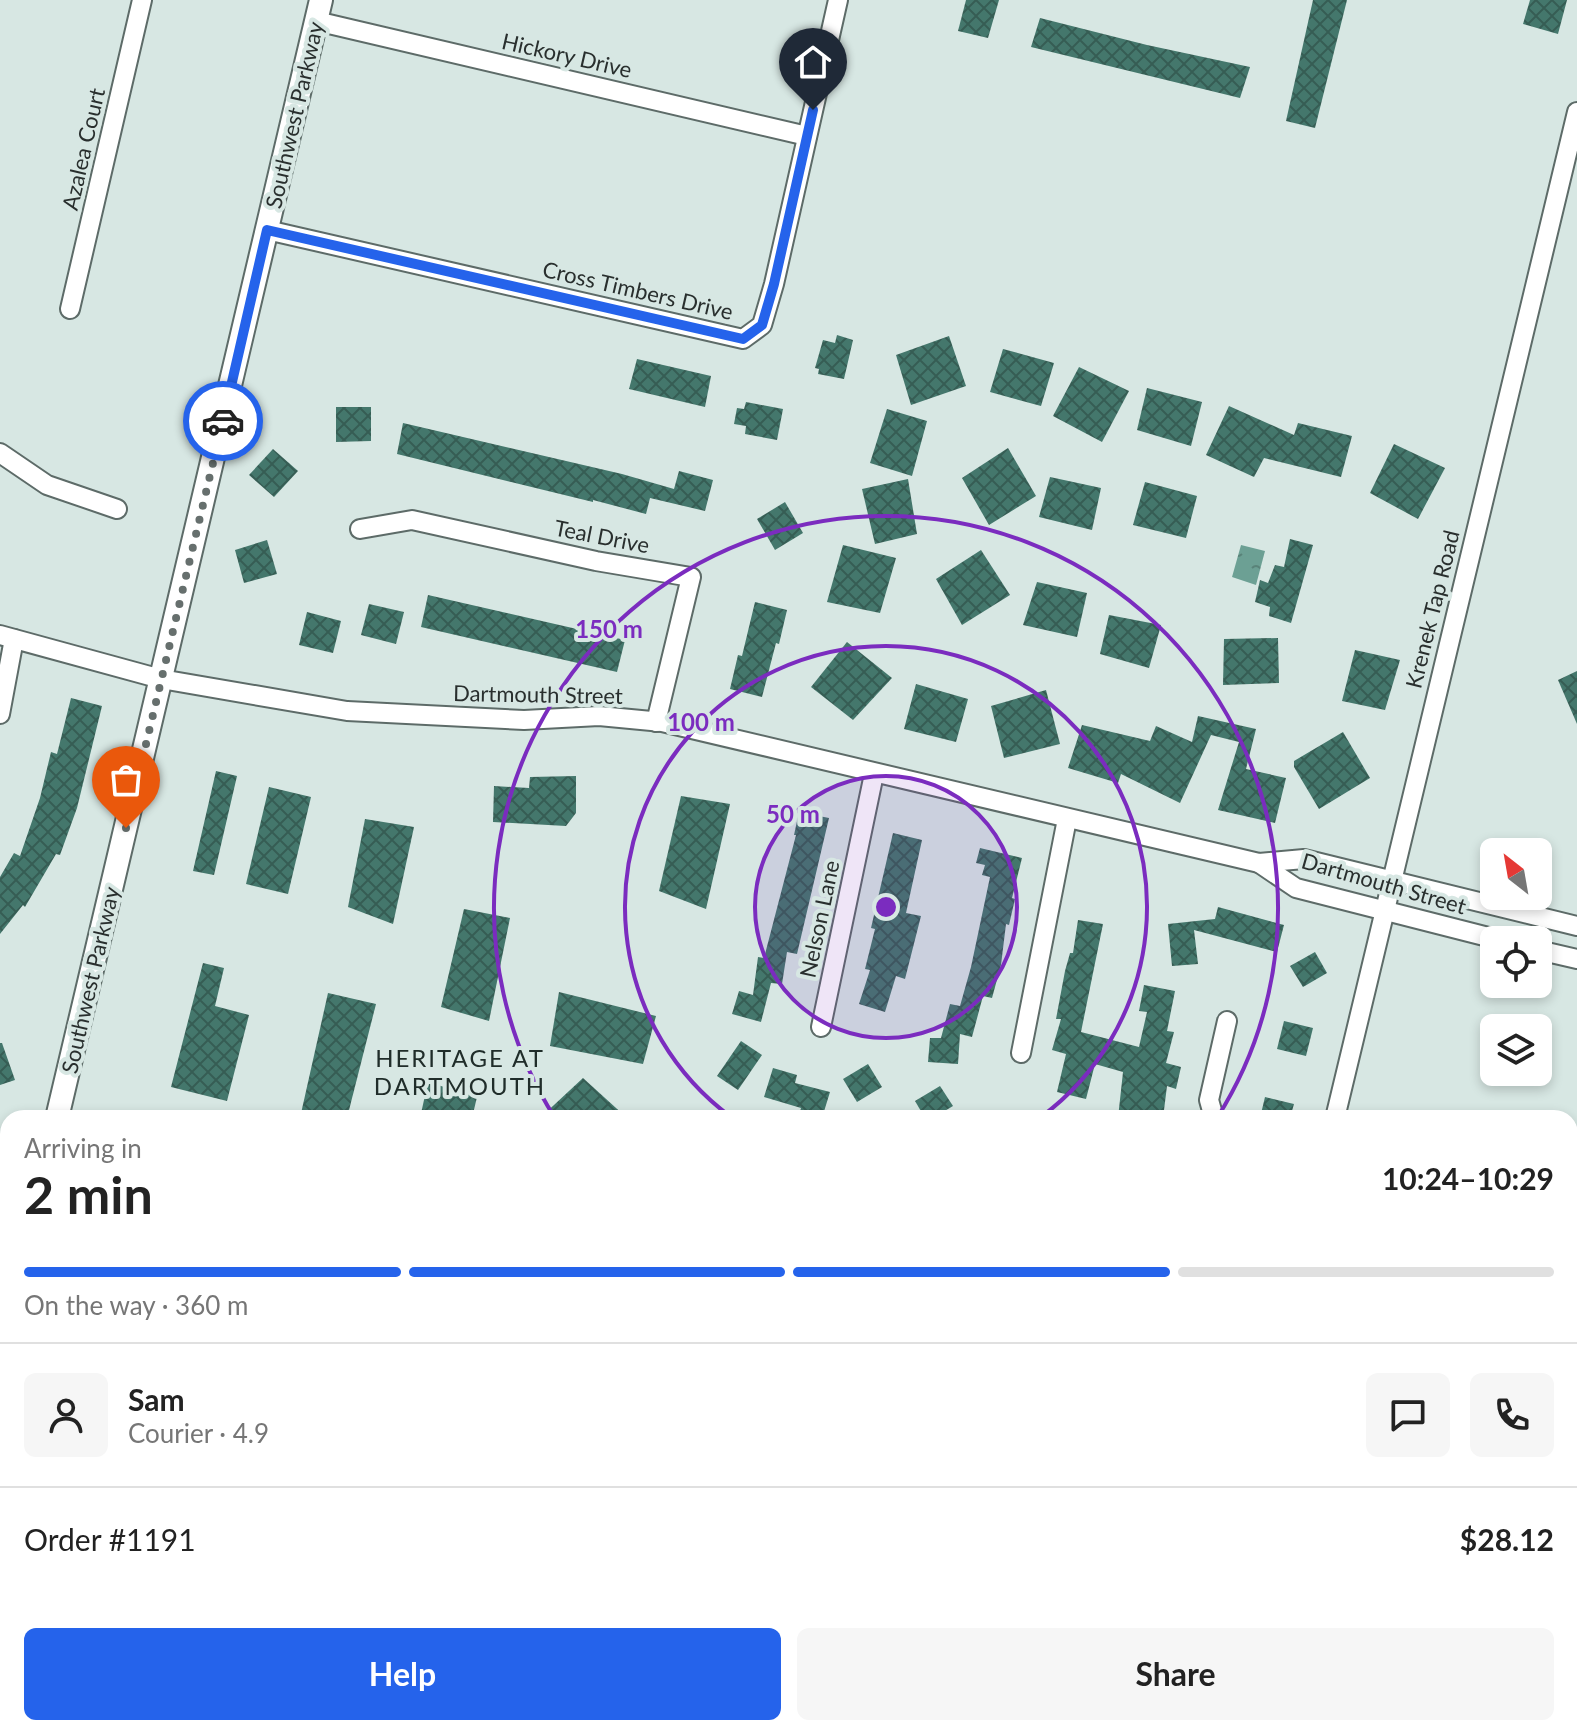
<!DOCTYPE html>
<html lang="en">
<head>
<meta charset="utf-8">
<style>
  :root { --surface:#fff; --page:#f6f6f6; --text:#222; --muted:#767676; --line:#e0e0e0; --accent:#2563eb }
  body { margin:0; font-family:Lato,sans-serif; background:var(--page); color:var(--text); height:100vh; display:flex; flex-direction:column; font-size:30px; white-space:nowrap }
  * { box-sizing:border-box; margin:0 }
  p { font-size:26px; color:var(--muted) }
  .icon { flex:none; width:44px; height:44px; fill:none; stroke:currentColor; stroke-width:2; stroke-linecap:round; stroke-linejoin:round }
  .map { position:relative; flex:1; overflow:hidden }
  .details { position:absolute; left:0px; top:1110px; width:1578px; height:626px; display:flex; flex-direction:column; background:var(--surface); border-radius:24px 24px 0 0; box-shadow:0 4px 12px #0003 }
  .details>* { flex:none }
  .needle { width:52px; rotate:329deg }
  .controls { position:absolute; left:1480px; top:838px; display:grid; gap:16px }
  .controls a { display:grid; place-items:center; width:72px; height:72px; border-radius:12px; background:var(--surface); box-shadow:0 4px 12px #0003; font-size:40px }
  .pin { position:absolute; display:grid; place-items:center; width:68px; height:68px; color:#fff; margin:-82px -34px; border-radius:50% 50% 50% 0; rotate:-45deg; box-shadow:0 0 8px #0007 }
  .pin .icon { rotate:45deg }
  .courier { position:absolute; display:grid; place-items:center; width:80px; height:80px; margin:-40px; border:6px solid #2563eb; border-radius:50%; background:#fff; color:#222; box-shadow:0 2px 10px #0007 }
  .headline em { font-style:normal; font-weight:700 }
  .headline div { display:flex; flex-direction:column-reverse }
  .headline { display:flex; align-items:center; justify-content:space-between; height:136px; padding:0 24px }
  h1 { font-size:52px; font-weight:700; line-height:60px }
  .bar { display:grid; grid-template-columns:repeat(4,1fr); gap:12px 8px; align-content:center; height:96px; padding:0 24px }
  .bar i { height:10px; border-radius:6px; background:var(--line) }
  .bar .current { background:var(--accent) }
  .bar p { grid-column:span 4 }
  .line { display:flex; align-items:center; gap:20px; padding:0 24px; border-top:2px solid var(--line) }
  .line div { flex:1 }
  .round { display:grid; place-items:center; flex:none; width:84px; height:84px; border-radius:12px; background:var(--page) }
  .cta { display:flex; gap:16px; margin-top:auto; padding:16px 24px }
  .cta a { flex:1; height:92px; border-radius:12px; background:var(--accent); color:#fff; font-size:32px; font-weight:700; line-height:92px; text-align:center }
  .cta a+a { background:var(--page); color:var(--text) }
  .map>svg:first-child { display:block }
  .water { fill:url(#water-ripples) }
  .building { fill:url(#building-cross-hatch) }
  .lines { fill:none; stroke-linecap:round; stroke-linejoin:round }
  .minor-casing { stroke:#5d6b68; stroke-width:22 }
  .major-casing { stroke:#5d6b68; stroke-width:26 }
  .minor { stroke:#fff; stroke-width:18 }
  .major { stroke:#fff; stroke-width:22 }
  .done { stroke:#666f6d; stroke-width:8; stroke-dasharray:0 14.4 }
  .route { stroke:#2563eb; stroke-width:10 }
  .ring { fill:none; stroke:#7b2cbf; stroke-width:4 }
  .labels { text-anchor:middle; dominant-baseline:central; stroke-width:8; stroke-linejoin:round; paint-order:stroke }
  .street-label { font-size:22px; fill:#292f2e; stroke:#d7e7e3 }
  .neighbourhood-label { font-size:24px; letter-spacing:2px; fill:#202d2a; stroke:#d7e7e3 }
  .centre { fill:#7b2cbf; stroke:#d7e7e3; stroke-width:4 }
  .ring-label { font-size:24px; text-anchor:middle; font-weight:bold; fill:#7b2cbf; stroke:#d7e7e3; stroke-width:8; stroke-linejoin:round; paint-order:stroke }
</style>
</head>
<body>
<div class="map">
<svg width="1577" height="1735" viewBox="0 0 1577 1735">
  <defs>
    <pattern id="water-ripples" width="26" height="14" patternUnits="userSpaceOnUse" patternTransform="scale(2)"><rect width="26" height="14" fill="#6ca094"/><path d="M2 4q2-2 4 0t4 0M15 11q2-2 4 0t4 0" fill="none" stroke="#598379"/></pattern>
    <pattern id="building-cross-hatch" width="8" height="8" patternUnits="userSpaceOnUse" patternTransform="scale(2)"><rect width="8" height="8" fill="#44776c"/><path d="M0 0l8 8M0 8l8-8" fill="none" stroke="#365d54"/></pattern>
  </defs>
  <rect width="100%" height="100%" fill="#d7e7e3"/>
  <polygon class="water" points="1241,545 1265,551 1256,585 1232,577"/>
  <g class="building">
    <polygon points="966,0 999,0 988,38 958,31"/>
    <polygon points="1313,0 1347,0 1315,128 1286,121"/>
    <polygon points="1530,0 1567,0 1558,34 1523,24"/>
    <polygon points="1040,18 1147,45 1250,67 1240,98 1031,47"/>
    <polygon points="837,335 853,340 844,379 818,374 819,369 815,368 823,340 835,343"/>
    <polygon points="949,336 966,386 911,405 896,355"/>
    <polygon points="1003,349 1054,363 1041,406 990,392"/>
    <polygon points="637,359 711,376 705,407 629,389"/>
    <polygon points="1079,367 1129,391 1102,442 1053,416"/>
    <polygon points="1147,388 1202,402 1191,446 1137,430"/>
    <polygon points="746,402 783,409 777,440 745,434 746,426 734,424 737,408 744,409"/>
    <polygon points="1229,406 1294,435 1298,423 1352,436 1341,477 1264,458 1254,477 1206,455"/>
    <polygon points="336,407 371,407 371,441 336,442"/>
    <polygon points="887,409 927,421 912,476 870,463"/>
    <polygon points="403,423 622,474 674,489 679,471 713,480 705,511 650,498 646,514 593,500 593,502 397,454"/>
    <polygon points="1394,444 1445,468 1418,519 1370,493"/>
    <polygon points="1008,448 1036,496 989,525 962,478"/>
    <polygon points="273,449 298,471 274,497 249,475"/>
    <polygon points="1050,477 1101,488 1092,530 1039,517"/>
    <polygon points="908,479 917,534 875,544 862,489"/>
    <polygon points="1145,482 1197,496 1186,538 1133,525"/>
    <polygon points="785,502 803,533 775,550 757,519"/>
    <polygon points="1290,539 1313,545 1291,623 1269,616 1270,607 1255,602 1260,580 1268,583 1275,565 1284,567"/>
    <polygon points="267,540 277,574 244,583 235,550"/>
    <polygon points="843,545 896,558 880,613 827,602"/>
    <polygon points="981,550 1010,595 962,625 936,579"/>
    <polygon points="1037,582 1087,593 1077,637 1023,625"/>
    <polygon points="428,595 625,640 617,672 421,627"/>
    <polygon points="755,602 787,610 779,644 776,643 762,697 730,689 738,655 742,656"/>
    <polygon points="369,604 404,612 396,644 361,635"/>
    <polygon points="307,612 341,621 333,653 299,645"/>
    <polygon points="1109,615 1161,625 1149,668 1100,654"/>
    <polygon points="1278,638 1279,683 1223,685 1224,639"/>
    <polygon points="847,642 892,678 853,720 811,687"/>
    <polygon points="1355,650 1400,660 1385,710 1342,701"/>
    <polygon points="1577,671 1577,724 1558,680"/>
    <polygon points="916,684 968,699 956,742 904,729"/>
    <polygon points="1046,690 1060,744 1004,758 991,706"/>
    <polygon points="71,698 102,706 77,808 60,855 56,854 25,907 23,905 0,934 0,877 14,853 20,856 40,798 51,752 57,754"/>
    <polygon points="1198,716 1256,729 1246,769 1286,778 1275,823 1218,810 1239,742 1211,735 1180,803 1121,774 1118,783 1068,768 1082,725 1150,741 1156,726 1192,742"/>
    <polygon points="1343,732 1370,778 1319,809 1294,767 1294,761"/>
    <polygon points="216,771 237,776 214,875 193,871"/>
    <polygon points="576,776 576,813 566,826 493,822 494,786 529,788 530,777"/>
    <polygon points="269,787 311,797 288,894 246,884"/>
    <polygon points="681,796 730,804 706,909 659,891"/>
    <polygon points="799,812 829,818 797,954 787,952 782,984 771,983 761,1022 732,1014 739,991 753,995 758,957 764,958 796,835 794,835"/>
    <polygon points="365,819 414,827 393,924 348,907"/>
    <polygon points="893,833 922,840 906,913 921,916 905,979 896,976 885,1012 859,1004 870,970 865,969 875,929 871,928"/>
    <polygon points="980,848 1022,858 1012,898 1015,899 1009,925 1006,924 1001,965 992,998 983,996 972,1037 960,1034 958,1064 928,1062 930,1038 941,1038 950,1004 960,1006 971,967 990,877 982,875 985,865 976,863"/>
    <polygon points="1218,907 1284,925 1277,952 1194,930 1198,964 1172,966 1168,924 1215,919"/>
    <polygon points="464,909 510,918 489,1021 441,1007"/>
    <polygon points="1078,920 1103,924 1081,1032 1139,1047 1147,1012 1139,1011 1144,985 1175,991 1167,1031 1174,1032 1166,1063 1181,1067 1176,1089 1167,1086 1163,1118 1118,1118 1123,1072 1095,1064 1086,1099 1057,1092 1066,1054 1052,1050 1061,1019 1056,1019 1065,971 1070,953 1073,953"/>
    <polygon points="1315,952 1327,973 1303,987 1290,966"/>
    <polygon points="203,963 224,968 215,1006 249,1015 227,1101 171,1087"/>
    <polygon points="559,992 656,1016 643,1064 550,1046"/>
    <polygon points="328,993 376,1004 347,1118 300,1118"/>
    <polygon points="1284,1021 1313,1028 1306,1056 1277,1049"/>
    <polygon points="741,1041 762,1055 738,1090 717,1076"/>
    <polygon points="0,1043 2,1043 15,1080 0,1085"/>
    <polygon points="868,1064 882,1087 857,1102 843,1079"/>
    <polygon points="773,1068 797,1075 795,1083 830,1092 822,1118 798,1118 801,1108 764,1097"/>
    <polygon points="583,1078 627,1118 540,1118"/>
    <polygon points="428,1082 477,1097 472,1118 420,1118"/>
    <polygon points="940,1086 953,1106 933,1118 925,1118 915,1101"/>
    <polygon points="1265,1097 1294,1104 1290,1118 1260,1118"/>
  </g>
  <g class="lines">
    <defs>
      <g id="minor">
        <polyline points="316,21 807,136"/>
        <polyline points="267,230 743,339 762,325 774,284 838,0"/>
        <polyline points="70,309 142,0"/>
        <polyline points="0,453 47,485 117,509"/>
        <polyline points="360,529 412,520 596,561 691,577 656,722"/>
        <polyline points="0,635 161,679 347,711 524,720 599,716 662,722 1259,863 1304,859 1577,926"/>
        <polyline points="0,714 14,639"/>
        <polyline points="1259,863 1296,888 1500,940"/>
        <polyline points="1538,950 1577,959"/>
        <polyline points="821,1027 874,774"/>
        <polyline points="1021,1053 1067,819"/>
        <polyline points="1214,1118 1209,1100 1227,1021"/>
        <polyline points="1335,1118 1577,112"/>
        <polyline points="0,1413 8,1415"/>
        <polyline points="1570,1628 1577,1630"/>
        <polyline points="944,1728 973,1735"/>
        <polyline points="624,1735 626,1728"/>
        <polyline points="987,1735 989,1728"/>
        <polyline points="1185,1735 1186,1728"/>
      </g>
      <g id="major">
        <polyline points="57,1118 321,0"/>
        <polyline points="0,1357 8,1323"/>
      </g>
    </defs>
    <use href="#minor" class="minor-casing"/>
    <use href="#major" class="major-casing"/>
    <use href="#minor" class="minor"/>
    <use href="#major" class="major"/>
  </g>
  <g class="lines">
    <polyline class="done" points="126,828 223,421"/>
    <polyline class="route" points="223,421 267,230 743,339 762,325 774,284 813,110"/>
  </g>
  <circle cx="886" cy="907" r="131" fill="#7b2cbf" fill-opacity=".12"/>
  <g class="ring">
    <circle cx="886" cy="907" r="131"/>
    <path d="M731 1117A261 261 0 1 1 1041 1117"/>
    <path d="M555 1118A392 392 0 1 1 1217 1118"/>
  </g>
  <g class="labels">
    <g class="street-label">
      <text transform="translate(567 55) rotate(13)">Hickory Drive</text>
      <text transform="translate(294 115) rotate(-77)">Southwest Parkway</text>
      <text transform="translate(83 149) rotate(-77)">Azalea Court</text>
      <text transform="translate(638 290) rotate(13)">Cross Timbers Drive</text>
      <text transform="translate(602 536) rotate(11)">Teal Drive</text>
      <text transform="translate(1432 609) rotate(-76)">Krenek Tap Road</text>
      <text transform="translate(538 694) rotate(1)">Dartmouth Street</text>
      <text transform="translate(1384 883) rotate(16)">Dartmouth Street</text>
      <text transform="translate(819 919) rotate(-78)">Nelson Lane</text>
      <text transform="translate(90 980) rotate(-77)">Southwest Parkway</text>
    </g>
    <g class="neighbourhood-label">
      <text x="460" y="1057">HERITAGE AT<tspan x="460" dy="28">DARTMOUTH</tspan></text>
    </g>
  </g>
  <circle cx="886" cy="907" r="12" class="centre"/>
  <g class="ring-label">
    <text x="609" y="638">150 m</text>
    <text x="701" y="731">100 m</text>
    <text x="793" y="823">50 m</text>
  </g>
</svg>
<div class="controls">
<a><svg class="needle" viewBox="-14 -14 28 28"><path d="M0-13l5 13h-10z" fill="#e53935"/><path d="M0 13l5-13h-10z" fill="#767676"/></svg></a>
<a><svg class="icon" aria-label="locate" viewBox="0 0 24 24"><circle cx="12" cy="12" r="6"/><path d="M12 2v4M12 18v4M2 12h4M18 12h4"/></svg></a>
<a><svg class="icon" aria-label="layers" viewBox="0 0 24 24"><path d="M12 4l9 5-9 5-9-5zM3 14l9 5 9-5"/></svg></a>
</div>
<div class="pin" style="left:126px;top:828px;background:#ea580c"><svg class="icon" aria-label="bag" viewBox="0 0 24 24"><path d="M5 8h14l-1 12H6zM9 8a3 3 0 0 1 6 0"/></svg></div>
<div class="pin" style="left:813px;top:110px;background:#1f2937"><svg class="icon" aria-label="home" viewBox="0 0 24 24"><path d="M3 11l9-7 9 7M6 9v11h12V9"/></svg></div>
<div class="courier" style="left:223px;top:421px"><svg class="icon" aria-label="car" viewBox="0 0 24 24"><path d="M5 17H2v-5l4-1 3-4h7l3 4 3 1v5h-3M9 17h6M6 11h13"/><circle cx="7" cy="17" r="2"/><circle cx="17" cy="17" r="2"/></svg></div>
<section class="details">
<div class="headline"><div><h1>2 min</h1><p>Arriving in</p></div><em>10:24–10:29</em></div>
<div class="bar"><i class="current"></i><i class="current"></i><i class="current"></i><i></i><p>On the way · 360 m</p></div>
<div class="line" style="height:144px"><a class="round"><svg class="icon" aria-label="person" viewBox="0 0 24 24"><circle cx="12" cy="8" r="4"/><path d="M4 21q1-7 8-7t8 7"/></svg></a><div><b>Sam</b><p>Courier · 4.9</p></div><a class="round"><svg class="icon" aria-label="chat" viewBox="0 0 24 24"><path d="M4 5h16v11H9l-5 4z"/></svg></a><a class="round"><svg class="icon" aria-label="phone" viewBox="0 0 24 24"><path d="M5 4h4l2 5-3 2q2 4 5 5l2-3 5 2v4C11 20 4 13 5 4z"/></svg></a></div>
<div class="line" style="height:104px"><div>Order #1191</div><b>$28.12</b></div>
<div class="cta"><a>Help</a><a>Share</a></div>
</section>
</div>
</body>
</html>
